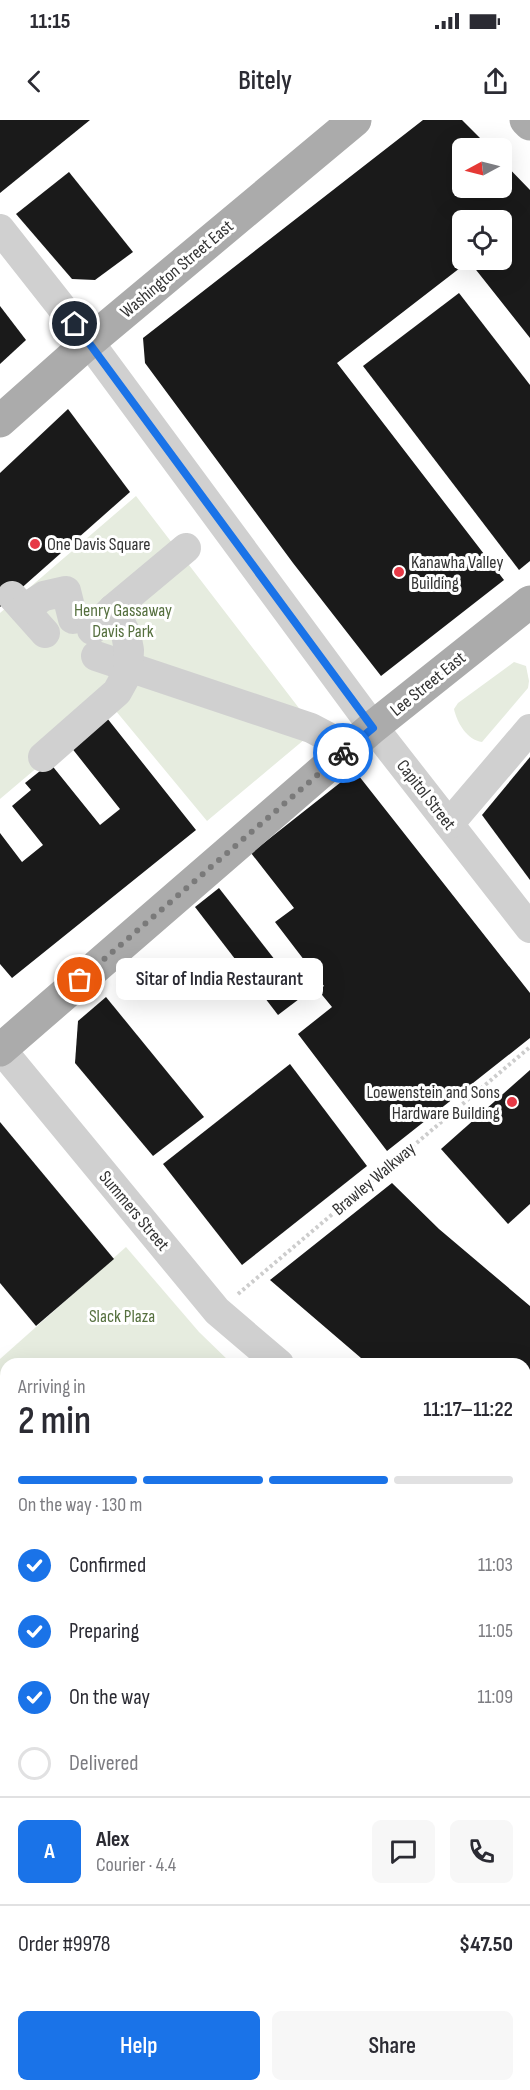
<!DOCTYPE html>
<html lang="en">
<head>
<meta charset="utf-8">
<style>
  :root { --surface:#fff; --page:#f7f7f7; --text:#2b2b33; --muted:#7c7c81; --line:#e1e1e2; --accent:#1a73e8 }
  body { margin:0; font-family:"Sofia Sans Condensed",sans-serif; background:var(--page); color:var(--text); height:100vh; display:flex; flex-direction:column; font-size:22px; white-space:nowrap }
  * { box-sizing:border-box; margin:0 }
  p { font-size:20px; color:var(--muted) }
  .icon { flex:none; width:33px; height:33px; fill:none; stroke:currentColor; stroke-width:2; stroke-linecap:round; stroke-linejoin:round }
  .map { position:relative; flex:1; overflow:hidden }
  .panel { position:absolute; left:0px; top:1238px; width:531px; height:734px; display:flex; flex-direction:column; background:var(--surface); border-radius:18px 18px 0 0; box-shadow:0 6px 24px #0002 }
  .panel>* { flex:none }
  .needle { width:39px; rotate:263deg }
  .controls { position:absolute; left:452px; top:18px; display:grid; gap:12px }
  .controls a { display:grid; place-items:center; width:60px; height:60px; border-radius:9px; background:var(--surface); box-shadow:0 6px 24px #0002; font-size:30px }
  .pin { position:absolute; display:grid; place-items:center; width:51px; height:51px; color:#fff; margin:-26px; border:3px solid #fff; border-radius:50%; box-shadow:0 2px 6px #0007 }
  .courier { position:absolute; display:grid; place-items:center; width:60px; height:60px; margin:-30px; border:4px solid #1a73e8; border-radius:50%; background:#fff; color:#222; box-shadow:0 2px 8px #0007 }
  .bubble { position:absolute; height:42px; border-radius:9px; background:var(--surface); box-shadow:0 6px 24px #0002; font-size:20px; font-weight:600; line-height:42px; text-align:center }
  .summary em { font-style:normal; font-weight:600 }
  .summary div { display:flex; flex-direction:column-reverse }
  .summary { display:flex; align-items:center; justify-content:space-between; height:102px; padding:0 18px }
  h1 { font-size:39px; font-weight:600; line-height:45px }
  .bar { display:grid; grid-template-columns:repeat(4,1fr); gap:9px 6px; align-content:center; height:72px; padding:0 18px }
  .bar i { height:8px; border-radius:4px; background:var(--line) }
  .bar .selected { background:var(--accent) }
  .bar p { grid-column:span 4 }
  .line { display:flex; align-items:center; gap:15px; padding:0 18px; border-top:2px solid var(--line) }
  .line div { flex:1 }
  .round { display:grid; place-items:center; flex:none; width:63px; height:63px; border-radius:9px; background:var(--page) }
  ol { padding:0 18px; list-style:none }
  li { display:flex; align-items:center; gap:18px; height:66px }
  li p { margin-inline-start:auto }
  li .icon { padding:6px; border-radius:50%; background:var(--accent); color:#fff; stroke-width:4 }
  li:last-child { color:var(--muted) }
  li i { width:33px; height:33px; border:3px solid var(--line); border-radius:50% }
  .button { display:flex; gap:12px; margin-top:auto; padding:12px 18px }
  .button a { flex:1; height:69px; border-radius:9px; background:var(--accent); color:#fff; font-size:24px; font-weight:600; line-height:69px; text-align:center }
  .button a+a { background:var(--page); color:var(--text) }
  .status { display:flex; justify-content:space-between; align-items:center; height:42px; padding:0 30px; background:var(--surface); direction:ltr }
  .status svg { height:16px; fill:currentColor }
  header { display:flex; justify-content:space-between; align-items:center; height:78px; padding:0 18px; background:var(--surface); font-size:27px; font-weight:600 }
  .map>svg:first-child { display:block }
  .green { fill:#e6ecdf }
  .building { fill:#1a1a1a; fill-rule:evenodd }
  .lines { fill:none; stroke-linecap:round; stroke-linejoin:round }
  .path { stroke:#cdcdcd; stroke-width:4; stroke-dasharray:3 3; stroke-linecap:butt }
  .minor { stroke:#d0d0d0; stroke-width:30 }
  .major { stroke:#ababab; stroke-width:33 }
  .done { stroke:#7a7a7a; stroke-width:6; stroke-dasharray:0 10.8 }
  .route { stroke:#1a73e8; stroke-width:8 }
  .poi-dot { fill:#e63946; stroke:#fff; stroke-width:2 }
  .labels { text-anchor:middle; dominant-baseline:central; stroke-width:6; stroke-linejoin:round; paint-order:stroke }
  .street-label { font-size:18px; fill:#333; stroke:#fff }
  .poi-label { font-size:18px; fill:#333; stroke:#fff; text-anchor:start }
  .park-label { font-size:18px; fill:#56703f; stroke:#fff }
</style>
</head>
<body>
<div class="status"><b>11:15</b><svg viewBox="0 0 49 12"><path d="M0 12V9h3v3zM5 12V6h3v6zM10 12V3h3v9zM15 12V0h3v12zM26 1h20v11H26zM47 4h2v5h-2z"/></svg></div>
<header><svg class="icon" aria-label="back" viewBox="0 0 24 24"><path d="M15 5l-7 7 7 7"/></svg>Bitely<svg class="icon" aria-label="share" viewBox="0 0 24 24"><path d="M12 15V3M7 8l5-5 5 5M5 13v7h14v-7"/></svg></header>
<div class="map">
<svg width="530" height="1970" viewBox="0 0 530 1970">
  <rect width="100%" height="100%" fill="#fff"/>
  <g class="green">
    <polygon points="136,376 305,596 305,619 207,701 111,585 0,679 0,493"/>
    <path d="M514 542 526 546 529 561 528 568 482 622C467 620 457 603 454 589L458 583Z"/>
    <polygon points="126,1127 199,1212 231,1243 6,1244 6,1438 0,1432 0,1239"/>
  </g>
  <g class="building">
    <polygon points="0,0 90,0 0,73"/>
    <path d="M423 0H462L490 28H462V68H501V40L530 70V218L469 141 337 243 504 460 381 556 293 443 145 243 143 218ZM462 100H501V140H462Z"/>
    <polygon points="69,52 133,132 95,160 72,159 16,94"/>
    <polygon points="459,173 530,265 530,441 519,450 363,246"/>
    <polygon points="0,186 26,220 0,244"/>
    <polygon points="68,289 130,372 0,487 0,353"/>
    <polygon points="103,593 196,710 12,858 0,844 0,713 22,742 43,725 12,686 31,670 25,663 50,643 100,705 120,689 67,622"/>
    <polygon points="530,637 530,760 482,695"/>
    <polygon points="355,651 530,873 530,918 387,1031 298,914 332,887 318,870 324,866 275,802 294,788 251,733"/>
    <polygon points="219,768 303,876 278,895 195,787"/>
    <polygon points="106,877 204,997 153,1036 75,943 78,901"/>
    <polygon points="290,944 367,1046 242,1145 163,1044"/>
    <polygon points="530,950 530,1084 508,1104 441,1029"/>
    <polygon points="0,1002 114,1139 36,1206 0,1163"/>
    <polygon points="392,1063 439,1109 530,1186 530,1380 525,1376 525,1244 368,1244 270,1160"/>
    <polygon points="525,1509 530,1513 530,1534 525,1540"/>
    <polygon points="0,1524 6,1529 6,1579 0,1585"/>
    <polygon points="530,1645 530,1761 525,1757 525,1651"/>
    <polygon points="6,1860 6,1965 92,1965 88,1970 0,1970 0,1867"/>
    <polygon points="530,1885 530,1970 499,1970 493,1965 525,1965 525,1891"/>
  </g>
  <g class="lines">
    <polyline class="path" points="238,1174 530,927"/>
    <g class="minor">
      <polyline points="0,109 89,222 373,607 530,808"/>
      <polyline points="12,476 45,513"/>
      <polyline points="24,489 44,476 66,471 73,499"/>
      <polyline points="92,510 113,489 186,428"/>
      <polyline points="96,536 311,608 349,628"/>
      <polyline points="43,637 117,572 128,552 129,530 126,514 113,489"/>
      <polyline points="449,704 530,609"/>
      <polyline points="0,928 217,1191 279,1244"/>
      <polyline points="525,1449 530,1453"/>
      <polyline points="0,1472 6,1477"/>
      <polyline points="0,1622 6,1615"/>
      <polyline points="0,1699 6,1692"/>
      <polyline points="525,1768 530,1772"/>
      <polyline points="0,1812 6,1805"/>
      <polyline points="236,1965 243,1970"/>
      <polyline points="437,1965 443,1970"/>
      <polyline points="327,1970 333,1965"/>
    </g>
    <g class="major">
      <polyline points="526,0 530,4"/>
      <polyline points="0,301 89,222 355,0"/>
      <polyline points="0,930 373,607 530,482"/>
      <polyline points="525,1595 530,1589"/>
      <polyline points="206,1970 211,1965"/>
    </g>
  </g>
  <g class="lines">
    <polyline class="done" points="80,860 343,633"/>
    <polyline class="route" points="75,204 373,608 343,633"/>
  </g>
  <g class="poi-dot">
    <circle cx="35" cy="424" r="6"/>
    <circle cx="399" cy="452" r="6"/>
    <circle cx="512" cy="982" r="6"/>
  </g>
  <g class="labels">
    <g class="street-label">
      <text transform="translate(177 149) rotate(-40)">Washington Street East</text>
      <text transform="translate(428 564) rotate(-39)">Lee Street East</text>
      <text transform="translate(426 675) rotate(52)">Capitol Street</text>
      <text transform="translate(374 1059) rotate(-40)">Brawley Walkway</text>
      <text transform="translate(134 1091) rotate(50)">Summers Street</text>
    </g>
    <g class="poi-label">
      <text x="47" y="424">One Davis Square</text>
      <text x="411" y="442">Kanawha Valley<tspan x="411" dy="21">Building</tspan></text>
      <text x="500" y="972" text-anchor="end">Loewenstein and Sons<tspan x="500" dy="21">Hardware Building</tspan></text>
    </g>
    <g class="park-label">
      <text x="123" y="490">Henry Gassaway<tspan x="123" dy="21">Davis Park</tspan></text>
      <text x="122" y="1196">Slack Plaza</text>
    </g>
  </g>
</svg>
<div class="controls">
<a><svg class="needle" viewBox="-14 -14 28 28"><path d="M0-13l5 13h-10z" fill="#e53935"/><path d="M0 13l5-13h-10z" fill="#7c7c81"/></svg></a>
<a><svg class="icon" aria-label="locate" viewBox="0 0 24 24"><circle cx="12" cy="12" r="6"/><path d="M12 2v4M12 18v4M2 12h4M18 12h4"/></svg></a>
</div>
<div class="pin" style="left:80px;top:860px;background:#ea580c"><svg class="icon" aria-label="bag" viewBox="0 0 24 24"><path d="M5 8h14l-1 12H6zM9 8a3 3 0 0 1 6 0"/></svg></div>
<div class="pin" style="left:75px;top:204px;background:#1f2937"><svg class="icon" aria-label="home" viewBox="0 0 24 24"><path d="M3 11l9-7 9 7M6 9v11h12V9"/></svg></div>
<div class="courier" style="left:343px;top:633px"><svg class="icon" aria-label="bike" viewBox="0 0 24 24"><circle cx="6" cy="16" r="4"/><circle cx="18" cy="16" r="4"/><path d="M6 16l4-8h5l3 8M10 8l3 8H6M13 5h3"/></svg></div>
<div class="bubble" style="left:116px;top:838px;width:207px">Sitar of India Restaurant</div>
<section class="panel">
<div class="summary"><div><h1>2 min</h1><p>Arriving in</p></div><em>11:17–11:22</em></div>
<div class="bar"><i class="selected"></i><i class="selected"></i><i class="selected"></i><i></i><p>On the way · 130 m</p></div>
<ol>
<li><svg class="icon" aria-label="check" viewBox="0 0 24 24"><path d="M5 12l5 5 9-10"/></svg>Confirmed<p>11:03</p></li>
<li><svg class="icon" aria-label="check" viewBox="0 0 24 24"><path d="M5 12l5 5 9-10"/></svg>Preparing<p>11:05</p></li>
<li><svg class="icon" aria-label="check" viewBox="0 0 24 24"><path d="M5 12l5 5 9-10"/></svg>On the way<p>11:09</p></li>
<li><i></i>Delivered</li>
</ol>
<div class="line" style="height:108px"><b class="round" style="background:var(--accent);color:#fff">A</b><div><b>Alex</b><p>Courier · 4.4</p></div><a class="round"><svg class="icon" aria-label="chat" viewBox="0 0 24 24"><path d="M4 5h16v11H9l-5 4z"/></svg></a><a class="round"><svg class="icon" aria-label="phone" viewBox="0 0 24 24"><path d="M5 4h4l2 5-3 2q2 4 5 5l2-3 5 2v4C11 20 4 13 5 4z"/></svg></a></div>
<div class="line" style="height:78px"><div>Order #9978</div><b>$47.50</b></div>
<div class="button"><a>Help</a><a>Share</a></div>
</section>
</div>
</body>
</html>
